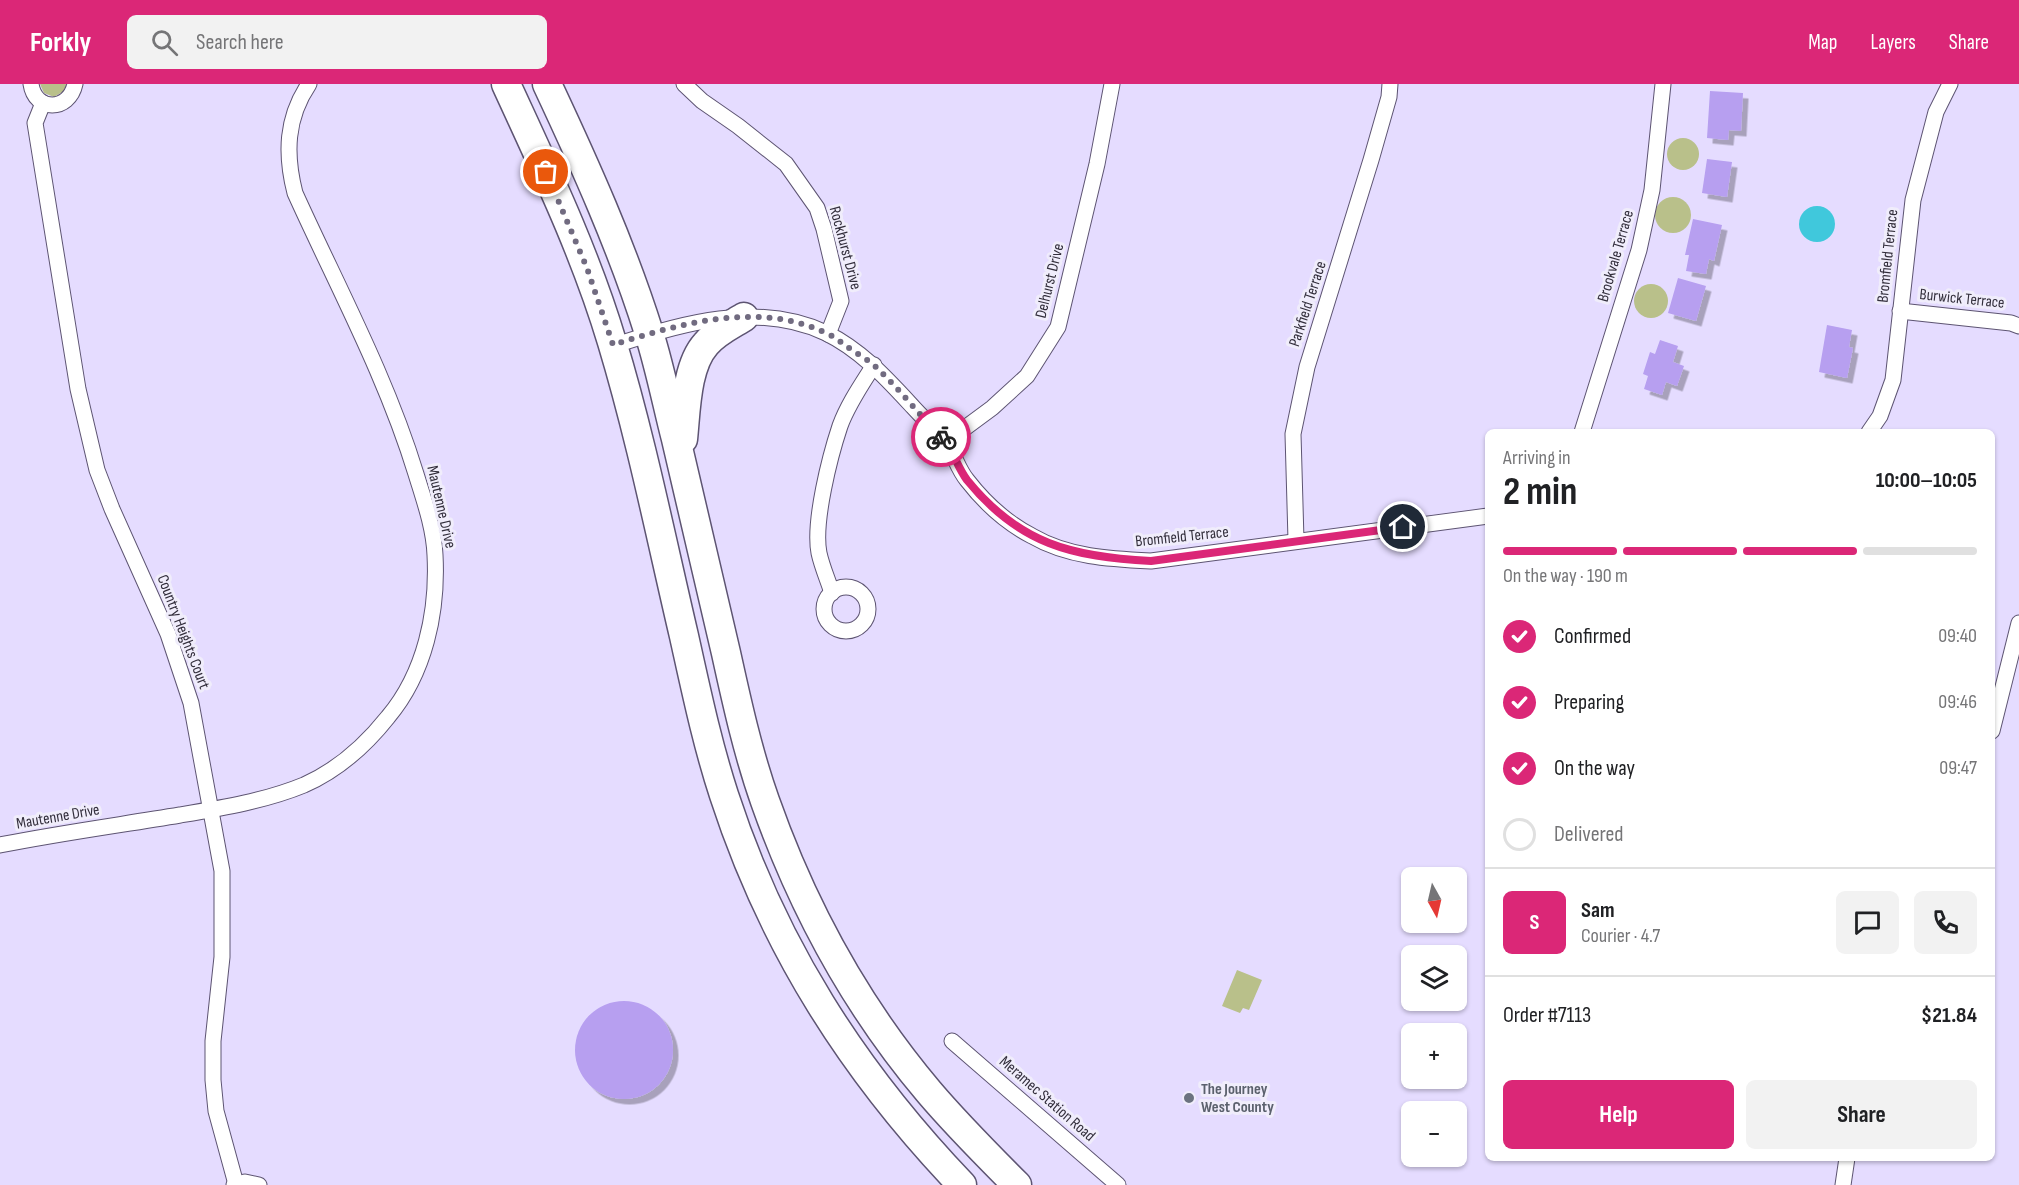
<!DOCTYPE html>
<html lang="en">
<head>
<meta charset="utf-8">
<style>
  :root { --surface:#fff; --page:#f2f2f2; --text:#202124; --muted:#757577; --line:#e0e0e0; --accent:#db2777 }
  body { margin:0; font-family:"Sofia Sans Condensed",sans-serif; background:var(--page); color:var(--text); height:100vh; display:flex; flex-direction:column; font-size:22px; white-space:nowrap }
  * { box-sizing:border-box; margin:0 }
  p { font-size:20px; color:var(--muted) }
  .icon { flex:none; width:33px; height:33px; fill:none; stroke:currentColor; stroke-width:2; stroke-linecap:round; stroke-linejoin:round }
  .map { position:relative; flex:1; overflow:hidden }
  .side { position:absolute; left:1485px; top:345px; width:510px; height:732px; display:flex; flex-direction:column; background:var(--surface); border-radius:9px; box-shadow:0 2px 4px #0004 }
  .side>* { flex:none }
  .needle { width:39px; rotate:172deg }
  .fabs { position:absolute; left:1401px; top:783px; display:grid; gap:12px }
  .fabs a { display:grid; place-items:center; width:66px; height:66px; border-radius:9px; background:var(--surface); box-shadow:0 2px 4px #0004; font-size:30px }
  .pin { position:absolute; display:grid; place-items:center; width:51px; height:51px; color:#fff; margin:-26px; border:3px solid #fff; border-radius:50%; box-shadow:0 2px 6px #0007 }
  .courier { position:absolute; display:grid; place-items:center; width:60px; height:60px; margin:-30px; border:4px solid #db2777; border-radius:50%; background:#fff; color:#222; box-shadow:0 2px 8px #0007 }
  .summary em { font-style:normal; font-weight:700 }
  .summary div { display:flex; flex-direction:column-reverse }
  .summary { display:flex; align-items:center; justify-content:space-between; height:102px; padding:0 18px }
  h1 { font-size:39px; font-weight:700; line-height:45px }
  .bar { display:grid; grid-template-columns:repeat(4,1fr); gap:9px 6px; align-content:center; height:72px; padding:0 18px }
  .bar i { height:8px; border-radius:4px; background:var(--line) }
  .bar .selected { background:var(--accent) }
  .bar p { grid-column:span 4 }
  .line { display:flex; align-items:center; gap:15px; padding:0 18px; border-top:2px solid var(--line) }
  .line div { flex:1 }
  .round { display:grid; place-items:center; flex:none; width:63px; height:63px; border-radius:9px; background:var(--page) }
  ol { padding:0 18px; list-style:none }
  li { display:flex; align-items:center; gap:18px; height:66px }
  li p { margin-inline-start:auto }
  li .icon { padding:6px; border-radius:50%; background:var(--accent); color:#fff; stroke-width:4 }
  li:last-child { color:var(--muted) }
  li i { width:33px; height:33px; border:3px solid var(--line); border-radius:50% }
  .action { display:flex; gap:12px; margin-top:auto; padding:12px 18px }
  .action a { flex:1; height:69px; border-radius:9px; background:var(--accent); color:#fff; font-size:24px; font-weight:700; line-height:69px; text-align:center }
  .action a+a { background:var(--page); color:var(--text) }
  header { display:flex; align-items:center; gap:36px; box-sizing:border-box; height:84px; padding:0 30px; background:var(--accent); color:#fff }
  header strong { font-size:28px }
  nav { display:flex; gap:33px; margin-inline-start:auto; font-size:21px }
  .search { width:420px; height:54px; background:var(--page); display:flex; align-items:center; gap:15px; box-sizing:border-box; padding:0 21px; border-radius:9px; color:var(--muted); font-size:22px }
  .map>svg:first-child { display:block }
  .green { fill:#b9c08a }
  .water { fill:#40c8dc }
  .building { fill:#b79ff0; filter:url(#shadow) }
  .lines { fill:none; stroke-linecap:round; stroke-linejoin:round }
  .street-casing { stroke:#5d5472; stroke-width:17 }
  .highway-casing { stroke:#5d5472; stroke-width:31 }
  .street { stroke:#fff; stroke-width:15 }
  .highway { stroke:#fff; stroke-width:28 }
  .done { stroke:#716b80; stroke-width:6; stroke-dasharray:0 10.8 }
  .route { stroke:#db2777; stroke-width:8 }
  .worship-dot { fill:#6b7280; stroke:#f0edfb; stroke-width:2 }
  .labels { text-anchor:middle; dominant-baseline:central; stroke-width:6; stroke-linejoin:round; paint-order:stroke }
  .street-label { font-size:16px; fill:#322e3b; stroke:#f0edfb }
  .worship-label { font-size:16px; font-weight:bold; fill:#5b616d; stroke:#f0edfb; text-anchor:start }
</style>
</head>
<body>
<header>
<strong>Forkly</strong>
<div class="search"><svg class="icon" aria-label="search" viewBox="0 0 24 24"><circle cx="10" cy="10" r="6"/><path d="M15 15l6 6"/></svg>Search here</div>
<nav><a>Map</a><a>Layers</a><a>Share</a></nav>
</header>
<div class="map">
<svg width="2019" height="1101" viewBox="0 0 2019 1101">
  <defs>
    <filter id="shadow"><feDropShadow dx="5.5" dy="5.5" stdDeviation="0" flood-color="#0004"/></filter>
  </defs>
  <rect width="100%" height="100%" fill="#e5dcff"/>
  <g class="green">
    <polygon points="40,0 66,0 66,1 64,7 54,13 44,9"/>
    <circle cx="1683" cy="70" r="16"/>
    <circle cx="1673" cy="131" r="18"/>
    <circle cx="1651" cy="217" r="17"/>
    <polygon points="1237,886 1262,896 1249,926 1243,924 1240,929 1222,922"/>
  </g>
  <circle class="water" cx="1817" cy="140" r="18"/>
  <g class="building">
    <polygon points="1710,7 1743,9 1741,47 1729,46 1728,56 1707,54"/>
    <polygon points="1707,75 1732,78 1727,113 1702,109"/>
    <polygon points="1693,135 1722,141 1714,177 1709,175 1706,190 1686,187 1689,171 1685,171"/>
    <polygon points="1678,194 1706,202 1696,237 1668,229"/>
    <polygon points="1827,241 1852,246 1849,263 1853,264 1847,294 1819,288"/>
    <polygon points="1660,256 1678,262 1673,278 1684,282 1677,302 1666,298 1662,311 1644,305 1648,292 1643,290 1650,268 1655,270"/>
    <polygon points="1672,345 1672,348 1655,348 1655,346"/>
    <circle cx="624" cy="966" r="49"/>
  </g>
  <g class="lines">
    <defs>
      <g id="street">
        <path d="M31 0C35 28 69 28 75 0"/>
        <polyline points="684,0 702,17 738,42 786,80 817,124 824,145 841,217 828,250"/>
        <polyline points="43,19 35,39 78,305 97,386 112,425 168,550 191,619 222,787 222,873 213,957 213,996 216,1027 236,1100"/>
        <polyline points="1900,227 2011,239 2019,242"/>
        <path d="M613 262C681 239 758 217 826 249 861 266 887 295 913 323 923 334 934 344 944 356 954 368 957 384 967 396 984 418 1007 439 1032 452 1068 473 1110 475 1151 477L1488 432"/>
        <polyline points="1582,348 1639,166 1652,106 1663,0"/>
        <polyline points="1869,348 1880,332 1893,296 1913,116 1936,28 1950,0"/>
        <polyline points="946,358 992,324 1027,292 1058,243 1097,80 1112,0"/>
        <polyline points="1296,456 1293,350 1307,283 1371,76 1389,13 1390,0"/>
        <circle cx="846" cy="525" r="22"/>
        <path d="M832 509C828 496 822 483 819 469 813 438 830 372 840 342 848 320 862 300 874 281"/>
        <polyline points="1992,647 2019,539"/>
        <path d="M0 761C60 749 120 741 180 731 222 724 265 717 304 701 338 686 365 662 388 633 425 589 438 528 435 471 434 444 424 416 416 390 386 292 337 202 295 109 285 70 286 34 309 0"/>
        <polyline points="952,957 1118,1101"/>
        <polyline points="234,1101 245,1098 259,1101"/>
        <polyline points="1843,1101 1847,1074"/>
      </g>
      <g id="highway">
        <path d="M506 0C545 85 585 168 612 258 641 354 661 454 684 552 696 606 707 659 724 711 773 862 853 987 962 1101"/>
        <path d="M547 0C585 81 622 163 649 249 660 284 667 320 676 355 693 426 709 498 726 569 737 619 748 669 765 717 802 822 857 923 929 1008 957 1041 987 1071 1017 1101"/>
        <path d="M683 355C686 327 686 282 706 260 716 248 731 241 744 233"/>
      </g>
    </defs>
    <use href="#street" class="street-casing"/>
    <use href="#highway" class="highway-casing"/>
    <use href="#street" class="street"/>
    <use href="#highway" class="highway"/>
  </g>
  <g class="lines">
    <path class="done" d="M546 88 587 184 613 261C681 239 759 217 826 249 835 253 842 259 849 264 858 270 868 276 876 283 899 305 919 330 941 353"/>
    <path class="route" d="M941 353C953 365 957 383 967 396 1019 460 1072 473 1151 477L1403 443"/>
  </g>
  <circle class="worship-dot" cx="1189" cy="1014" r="6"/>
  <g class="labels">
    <g class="street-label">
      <text transform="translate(845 164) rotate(75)">Rockhurst Drive</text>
      <text transform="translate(1616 172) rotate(-74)">Brookvale Terrace</text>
      <text transform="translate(1888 172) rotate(-84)">Bromfield Terrace</text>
      <text transform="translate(1050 197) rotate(-76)">Delhurst Drive</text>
      <text transform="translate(1962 215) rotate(6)">Burwick Terrace</text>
      <text transform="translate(1308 220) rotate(-72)">Parkfield Terrace</text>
      <text transform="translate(441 423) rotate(77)">Mautenne Drive</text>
      <text transform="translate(1182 453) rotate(-6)">Bromfield Terrace</text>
      <text transform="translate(183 548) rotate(69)">Country Heights Court</text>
      <text transform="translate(58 733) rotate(-10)">Mautenne Drive</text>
      <text transform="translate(1047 1015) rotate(41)">Meramec Station Road</text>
    </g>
    <g class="worship-label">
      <text x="1201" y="1005">The Journey<tspan x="1201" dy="18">West County</tspan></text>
    </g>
  </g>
</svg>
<div class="fabs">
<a><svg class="needle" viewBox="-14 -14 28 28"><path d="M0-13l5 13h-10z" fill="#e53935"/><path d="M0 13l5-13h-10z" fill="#757577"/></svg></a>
<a><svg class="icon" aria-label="layers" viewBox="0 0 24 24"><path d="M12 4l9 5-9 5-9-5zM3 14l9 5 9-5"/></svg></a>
<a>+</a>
<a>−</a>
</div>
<div class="pin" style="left:546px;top:88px;background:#ea580c"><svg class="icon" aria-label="bag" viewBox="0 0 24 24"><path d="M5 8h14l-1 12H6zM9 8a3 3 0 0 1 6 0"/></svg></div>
<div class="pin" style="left:1403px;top:443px;background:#1f2937"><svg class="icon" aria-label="home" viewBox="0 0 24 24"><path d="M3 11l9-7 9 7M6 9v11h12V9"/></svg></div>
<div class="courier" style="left:941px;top:353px"><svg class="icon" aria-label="bike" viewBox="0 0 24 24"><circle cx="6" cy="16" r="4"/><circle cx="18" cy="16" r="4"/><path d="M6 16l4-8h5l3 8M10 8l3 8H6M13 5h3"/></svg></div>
<section class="side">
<div class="summary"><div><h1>2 min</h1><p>Arriving in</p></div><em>10:00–10:05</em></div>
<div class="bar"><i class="selected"></i><i class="selected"></i><i class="selected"></i><i></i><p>On the way · 190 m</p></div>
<ol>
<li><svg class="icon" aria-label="check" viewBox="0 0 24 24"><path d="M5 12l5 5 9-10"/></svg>Confirmed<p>09:40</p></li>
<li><svg class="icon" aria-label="check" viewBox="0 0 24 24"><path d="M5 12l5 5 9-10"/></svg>Preparing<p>09:46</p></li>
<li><svg class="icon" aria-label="check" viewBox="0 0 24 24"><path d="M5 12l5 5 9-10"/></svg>On the way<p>09:47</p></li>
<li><i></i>Delivered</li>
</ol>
<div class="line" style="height:108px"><b class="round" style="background:var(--accent);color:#fff">S</b><div><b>Sam</b><p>Courier · 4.7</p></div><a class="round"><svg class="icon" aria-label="chat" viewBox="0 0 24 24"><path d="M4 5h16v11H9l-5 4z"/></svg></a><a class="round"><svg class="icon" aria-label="phone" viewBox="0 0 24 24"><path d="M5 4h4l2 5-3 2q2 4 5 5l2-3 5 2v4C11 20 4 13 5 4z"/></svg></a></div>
<div class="line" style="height:78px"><div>Order #7113</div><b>$21.84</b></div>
<div class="action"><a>Help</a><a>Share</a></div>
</section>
</div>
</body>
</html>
